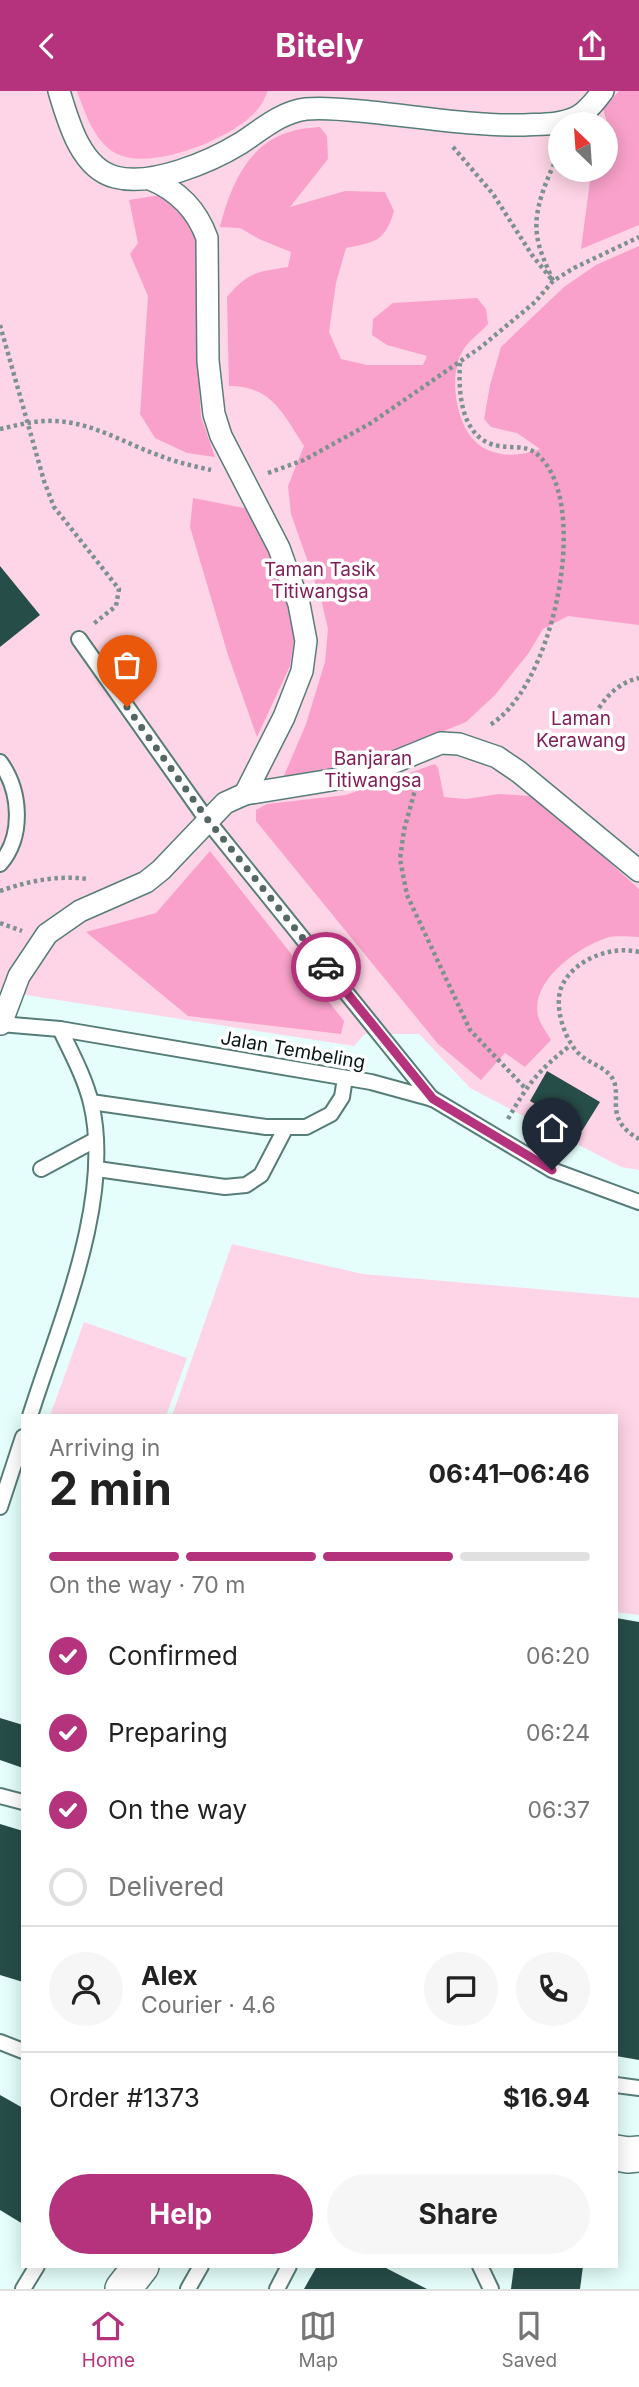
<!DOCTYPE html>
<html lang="en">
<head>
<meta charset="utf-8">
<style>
  :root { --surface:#fff; --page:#f6f6f6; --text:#222; --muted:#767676; --line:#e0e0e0; --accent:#b5337c }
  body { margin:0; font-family:Inter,sans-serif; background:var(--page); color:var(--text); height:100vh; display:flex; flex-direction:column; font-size:26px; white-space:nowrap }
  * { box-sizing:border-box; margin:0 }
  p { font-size:23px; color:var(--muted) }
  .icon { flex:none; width:38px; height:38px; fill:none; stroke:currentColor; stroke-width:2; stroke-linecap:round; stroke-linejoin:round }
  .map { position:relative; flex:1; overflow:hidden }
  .panel { position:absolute; left:21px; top:1323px; width:597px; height:854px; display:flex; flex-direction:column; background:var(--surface); border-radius:0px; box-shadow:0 4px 18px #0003 }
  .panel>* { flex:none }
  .needle { width:46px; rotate:335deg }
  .controls { position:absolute; left:548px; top:21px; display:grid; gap:14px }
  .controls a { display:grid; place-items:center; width:70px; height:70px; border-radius:50%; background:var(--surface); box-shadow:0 4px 18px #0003; font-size:35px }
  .pin { position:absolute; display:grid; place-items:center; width:60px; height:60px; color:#fff; margin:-72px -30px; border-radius:50% 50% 50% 0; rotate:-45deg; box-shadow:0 0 7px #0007 }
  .pin .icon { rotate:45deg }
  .courier { position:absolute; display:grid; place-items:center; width:70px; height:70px; margin:-35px; border:5px solid #b5337c; border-radius:50%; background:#fff; color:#222; box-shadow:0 2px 9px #0007 }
  .headline em { font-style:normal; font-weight:700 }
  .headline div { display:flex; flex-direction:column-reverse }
  .headline { display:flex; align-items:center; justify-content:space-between; height:119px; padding:0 28px }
  h1 { font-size:46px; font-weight:700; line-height:52px }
  .bar { display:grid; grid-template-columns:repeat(4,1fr); gap:10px 7px; align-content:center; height:84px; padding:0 28px }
  .bar i { height:9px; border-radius:5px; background:var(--line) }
  .bar .on { background:var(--accent) }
  .bar p { grid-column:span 4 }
  .line { display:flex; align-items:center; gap:18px; padding:0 28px; border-top:2px solid var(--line) }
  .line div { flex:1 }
  .round { display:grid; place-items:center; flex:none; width:74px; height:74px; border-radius:37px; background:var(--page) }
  ol { padding:0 28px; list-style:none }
  li { display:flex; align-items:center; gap:21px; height:77px }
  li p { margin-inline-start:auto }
  li .icon { padding:7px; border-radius:50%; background:var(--accent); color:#fff; stroke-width:4 }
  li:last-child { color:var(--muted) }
  li i { width:38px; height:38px; border:4px solid var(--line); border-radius:50% }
  .button { display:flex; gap:14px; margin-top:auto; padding:14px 28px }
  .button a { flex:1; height:80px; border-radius:42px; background:var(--accent); color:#fff; font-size:28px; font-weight:700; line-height:80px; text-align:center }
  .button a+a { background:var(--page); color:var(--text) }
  header { display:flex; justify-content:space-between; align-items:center; height:91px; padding:0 28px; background:var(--accent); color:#fff; font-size:32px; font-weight:700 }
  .menu { display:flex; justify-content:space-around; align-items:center; height:98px; border-top:2px solid var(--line); background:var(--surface); font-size:19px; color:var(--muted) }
  .menu a { display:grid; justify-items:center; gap:4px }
  .menu .on { color:var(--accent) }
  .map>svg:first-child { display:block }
  .green { fill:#fed5e6; fill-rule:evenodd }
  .forest { fill:#f9a1ca }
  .water { fill:#fda5ce }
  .building { fill:#274d49 }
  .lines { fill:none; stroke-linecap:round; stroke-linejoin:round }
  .service-casing { stroke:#567d78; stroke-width:18 }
  .pedestrian-casing { stroke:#567d78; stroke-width:24 }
  .tertiary-casing { stroke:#567d78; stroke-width:38 }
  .path { stroke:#7d918e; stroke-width:4.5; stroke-dasharray:3.5 3.5; stroke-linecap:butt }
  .service { stroke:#fff; stroke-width:14 }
  .pedestrian { stroke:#fff; stroke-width:21 }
  .tertiary { stroke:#fff; stroke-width:35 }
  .done { stroke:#546764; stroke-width:7; stroke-dasharray:0 12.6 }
  .route { stroke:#b5337c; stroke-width:9 }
  .labels { text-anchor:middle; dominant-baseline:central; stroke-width:7; stroke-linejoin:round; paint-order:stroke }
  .park-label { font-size:19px; fill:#831f58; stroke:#fff }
  .street-label { font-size:19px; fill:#061513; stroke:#fff }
</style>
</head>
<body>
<header><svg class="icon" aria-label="back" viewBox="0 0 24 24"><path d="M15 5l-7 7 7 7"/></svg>Bitely<svg class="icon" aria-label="share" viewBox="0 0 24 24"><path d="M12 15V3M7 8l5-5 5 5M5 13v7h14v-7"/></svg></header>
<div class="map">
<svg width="639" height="2198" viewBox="0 0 639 2198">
  <rect width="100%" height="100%" fill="#e5fefb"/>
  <g class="green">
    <path d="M0 0H639V1079L621 1076 470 997 419 943H365L354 955 0 900ZM560 33H606V79H560Z"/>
    <polygon points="232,1153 363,1183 639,1207 639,1524 616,1521 616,1325 172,1325"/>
    <polygon points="84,1231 187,1267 166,1325 50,1325"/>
  </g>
  <g class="forest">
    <polygon points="619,0 639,0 639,134 581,158 591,82 593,79 606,79 606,61 613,51 603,18"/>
    <path d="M320 36 327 45 328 68 290 116 345 100 385 101 394 120C385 151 375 151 346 157L336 192 329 241 341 268 367 274H423L427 265 387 254 372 244 373 228 393 212 477 207 486 218 488 233C480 242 467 251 462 261 448 286 456 340 482 356 501 367 521 365 540 358L517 342 491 336 484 328 490 294 501 256 564 196 596 174 639 155V534L568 525 543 538 528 563 495 604 466 631 363 673 283 687 306 633 325 571 328 538 321 508 291 423 288 395 304 355C283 323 272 295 229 295L227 206C248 181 256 181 288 176L291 161 259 148 240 137 220 136C230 96 248 51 293 40 301 37 311 37 320 36Z"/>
    <polygon points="154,105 169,105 184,121 201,150 197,261 201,326 215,366 187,362 155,347 140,323 148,205 130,163 138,152 129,109"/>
    <polygon points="193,407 249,418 282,491 296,538 290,575 257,646 228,564 190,436"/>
    <path d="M435 673 438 677 444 706 466 708 499 703 530 705 577 742 639 798V846C629 846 616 844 606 847 577 857 530 890 538 925 540 933 547 942 551 949L525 976 505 962 481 989 438 953 256 730V719L267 713 346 704Z"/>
    <polygon points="210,760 344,930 341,943 188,925 86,841 156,822"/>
  </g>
  <path class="water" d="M77 0H268C265 6 262 14 257 19 234 47 152 80 117 63 95 52 85 22 77 0Z"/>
  <g class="building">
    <polygon points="0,475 40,524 0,556"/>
    <polygon points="547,980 600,1011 582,1040 530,1010"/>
    <polygon points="616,1527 639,1531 639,1969 616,1965"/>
    <polygon points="0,1627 23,1634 23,1677 0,1669"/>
    <polygon points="0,1733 23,1740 23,1891 0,1884"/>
    <polygon points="0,2004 23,2017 23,2133 0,2119"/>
    <polygon points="317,2175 382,2175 427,2198 304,2198"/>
    <polygon points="514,2175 583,2175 580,2198 511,2198"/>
  </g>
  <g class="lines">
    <defs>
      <g id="service">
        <polyline points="79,548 207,729 432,1008"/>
        <path d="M0 671C21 700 24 745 0 773"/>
        <polyline points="0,933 60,938 371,991 433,1008 552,1079 639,1111"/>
        <polyline points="91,1011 266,1036 306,1036 331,1023 342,1006 345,987"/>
        <polyline points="41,1078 95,1049"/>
        <polyline points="97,1078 225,1096 246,1094 261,1084 285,1038"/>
        <path d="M30 1325C59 1233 114 1108 91 1012 85 987 71 961 60 938"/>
        <polyline points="0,1416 23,1346"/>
        <polyline points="0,1705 23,1711"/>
        <polyline points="0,1951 23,1960"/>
        <polyline points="616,1994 639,1997"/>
        <polyline points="480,2175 491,2198"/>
        <polyline points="23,2198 37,2175"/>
        <polyline points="188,2198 201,2175"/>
        <polyline points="277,2198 289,2175"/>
      </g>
      <g id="pedestrian">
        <path d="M59 0C68 29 80 77 115 86 151 96 210 71 241 52 261 39 281 21 306 18 327 16 349 19 370 21 421 26 473 35 524 34 541 33 561 34 577 26 587 21 596 9 603 0"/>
        <path d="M150 88C177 99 197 119 207 147L208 270 214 323 221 345 279 457 299 513 306 550 302 580 284 626 245 703"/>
        <polyline points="1,933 19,885 47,843 80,820 146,791 161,779 225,712 245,703 350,686 375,679 441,652 459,653 497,666 519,681 639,780"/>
      </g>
      <g id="tertiary">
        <polyline points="616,2062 628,2064 639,2063"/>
        <polyline points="123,2198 141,2175"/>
      </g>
    </defs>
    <use href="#service" class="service-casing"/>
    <use href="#pedestrian" class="pedestrian-casing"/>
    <use href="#tertiary" class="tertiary-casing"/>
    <g class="path">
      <path d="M453 56 493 103 532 164 553 190C547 175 539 160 537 144 533 116 549 84 560 60"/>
      <polyline points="0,234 44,390 54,416 119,498 116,515 92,534"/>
      <path d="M460 272C458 302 461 349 499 355 520 358 531 352 546 373 588 431 550 601 488 635"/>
      <path d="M0 338C18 334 36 329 54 330 92 331 124 352 158 364 175 371 193 375 211 379"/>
      <polyline points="268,382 304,369 371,332 481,256 535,211 553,190 574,177 639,146"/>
      <path d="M599 617C609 602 621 591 639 587"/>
      <polyline points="418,688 404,739 400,768 407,804 470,939 525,997"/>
      <path d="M0 800C29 790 57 784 88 788"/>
      <polyline points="0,832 22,840"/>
      <path d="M639 861C611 854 572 869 561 897 555 914 562 939 572 954 583 972 599 972 610 984 626 1002 600 1026 639 1048"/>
      <path d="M508 1028C527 994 539 978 571 954"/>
    </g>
    <use href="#service" class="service"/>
    <use href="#pedestrian" class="pedestrian"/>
    <use href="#tertiary" class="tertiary"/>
  </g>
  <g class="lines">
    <polyline class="done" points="127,616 208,729 326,876"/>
    <polyline class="route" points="326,876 433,1008 552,1079"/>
  </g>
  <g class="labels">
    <g class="park-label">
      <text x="320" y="478">Taman Tasik<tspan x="320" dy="22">Titiwangsa</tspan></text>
      <text x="581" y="627">Laman<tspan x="581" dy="22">Kerawang</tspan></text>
      <text x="373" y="667">Banjaran<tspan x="373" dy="22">Titiwangsa</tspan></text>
    </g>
    <g class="street-label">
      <text transform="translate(293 959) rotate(10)">Jalan Tembeling</text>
    </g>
  </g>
</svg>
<div class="controls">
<a><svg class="needle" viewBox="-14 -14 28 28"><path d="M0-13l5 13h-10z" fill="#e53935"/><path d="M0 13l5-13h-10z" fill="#767676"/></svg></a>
</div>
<div class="pin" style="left:127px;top:616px;background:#ea580c"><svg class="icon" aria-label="bag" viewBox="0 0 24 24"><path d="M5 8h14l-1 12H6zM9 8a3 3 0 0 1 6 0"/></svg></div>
<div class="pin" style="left:552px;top:1079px;background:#1f2937"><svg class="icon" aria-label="home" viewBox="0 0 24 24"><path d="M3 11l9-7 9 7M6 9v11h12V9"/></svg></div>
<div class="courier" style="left:326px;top:876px"><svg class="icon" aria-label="car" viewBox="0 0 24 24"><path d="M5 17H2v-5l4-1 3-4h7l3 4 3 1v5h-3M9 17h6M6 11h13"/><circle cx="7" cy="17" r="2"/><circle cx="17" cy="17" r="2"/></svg></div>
<section class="panel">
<div class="headline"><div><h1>2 min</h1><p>Arriving in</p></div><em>06:41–06:46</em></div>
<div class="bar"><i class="on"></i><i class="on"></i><i class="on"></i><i></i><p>On the way · 70 m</p></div>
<ol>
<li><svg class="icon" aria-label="check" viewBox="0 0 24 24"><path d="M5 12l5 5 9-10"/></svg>Confirmed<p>06:20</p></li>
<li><svg class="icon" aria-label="check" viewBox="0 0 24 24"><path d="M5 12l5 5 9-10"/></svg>Preparing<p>06:24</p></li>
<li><svg class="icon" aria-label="check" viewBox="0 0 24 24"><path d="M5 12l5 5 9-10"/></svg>On the way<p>06:37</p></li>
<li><i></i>Delivered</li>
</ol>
<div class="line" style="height:126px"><a class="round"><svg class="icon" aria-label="person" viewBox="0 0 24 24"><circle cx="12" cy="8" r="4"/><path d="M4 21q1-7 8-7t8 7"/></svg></a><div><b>Alex</b><p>Courier · 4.6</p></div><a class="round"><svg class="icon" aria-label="chat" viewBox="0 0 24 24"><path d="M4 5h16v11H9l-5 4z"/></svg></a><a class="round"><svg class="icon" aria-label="phone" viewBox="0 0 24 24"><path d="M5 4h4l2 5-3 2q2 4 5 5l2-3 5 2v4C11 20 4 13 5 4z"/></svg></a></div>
<div class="line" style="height:91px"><div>Order #1373</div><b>$16.94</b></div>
<div class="button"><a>Help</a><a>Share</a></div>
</section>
</div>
<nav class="menu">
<a class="on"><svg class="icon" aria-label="home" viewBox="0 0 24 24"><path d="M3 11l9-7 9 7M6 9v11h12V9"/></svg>Home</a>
<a><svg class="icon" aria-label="map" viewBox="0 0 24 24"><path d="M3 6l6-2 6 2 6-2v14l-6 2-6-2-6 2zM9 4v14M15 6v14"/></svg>Map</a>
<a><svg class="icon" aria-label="saved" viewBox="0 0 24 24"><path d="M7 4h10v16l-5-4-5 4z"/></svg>Saved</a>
</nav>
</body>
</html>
